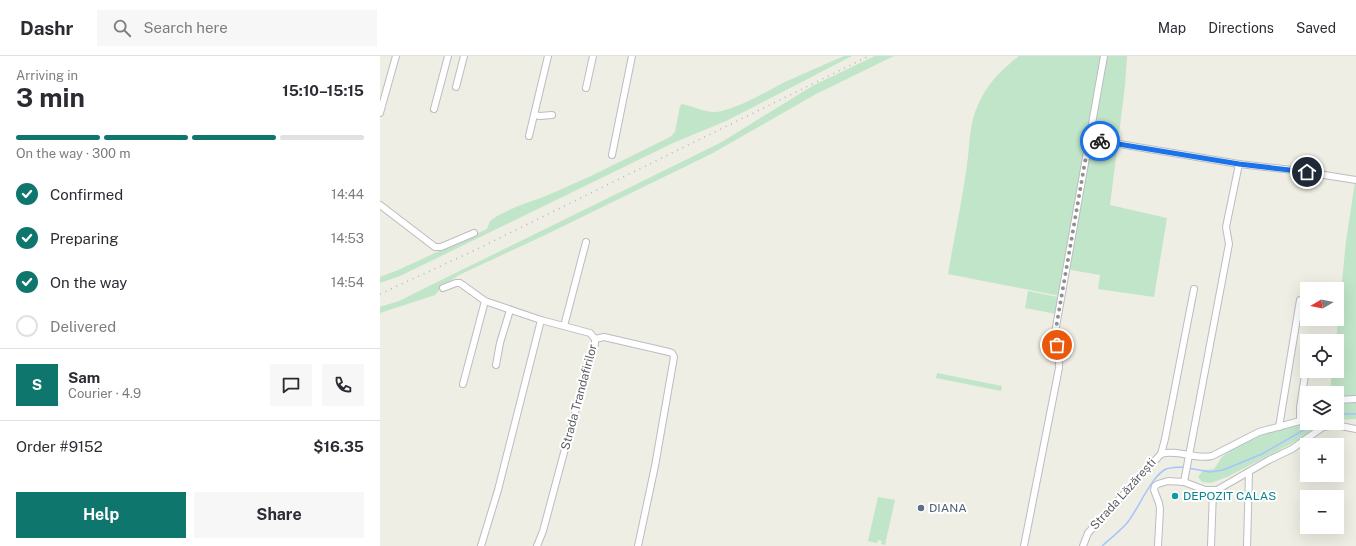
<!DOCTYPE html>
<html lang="en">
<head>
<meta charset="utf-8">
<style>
  :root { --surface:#fff; --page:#f7f7f7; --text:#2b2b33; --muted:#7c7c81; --line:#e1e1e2; --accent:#0f766e }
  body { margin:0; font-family:"Public Sans",sans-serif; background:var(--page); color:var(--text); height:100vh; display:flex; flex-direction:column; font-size:15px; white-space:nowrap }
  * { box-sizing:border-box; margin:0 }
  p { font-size:13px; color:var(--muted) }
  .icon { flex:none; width:22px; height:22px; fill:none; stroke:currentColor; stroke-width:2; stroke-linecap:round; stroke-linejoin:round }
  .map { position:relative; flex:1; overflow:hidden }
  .details { display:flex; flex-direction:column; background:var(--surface); width:380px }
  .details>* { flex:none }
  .needle { width:26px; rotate:260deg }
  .fabs { position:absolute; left:920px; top:226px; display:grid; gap:8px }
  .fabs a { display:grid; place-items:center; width:44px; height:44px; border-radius:0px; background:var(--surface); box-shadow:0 4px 16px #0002; font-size:20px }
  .pin { position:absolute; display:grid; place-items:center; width:34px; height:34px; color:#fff; margin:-17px; border:2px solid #fff; border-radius:50%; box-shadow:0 1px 4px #0007 }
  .courier { position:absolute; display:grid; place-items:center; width:40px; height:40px; margin:-20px; border:3px solid #1a73e8; border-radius:50%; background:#fff; color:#222; box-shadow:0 1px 5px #0007 }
  .head em { font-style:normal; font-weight:700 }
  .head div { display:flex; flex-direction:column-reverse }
  .head { display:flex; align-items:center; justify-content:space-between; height:68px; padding:0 16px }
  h1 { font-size:26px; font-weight:700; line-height:30px }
  .bar { display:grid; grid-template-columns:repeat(4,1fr); gap:6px 4px; align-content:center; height:48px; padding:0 16px }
  .bar i { height:5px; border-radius:3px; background:var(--line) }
  .bar .current { background:var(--accent) }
  .bar p { grid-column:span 4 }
  .line { display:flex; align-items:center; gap:10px; padding:0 16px; border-top:1px solid var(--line) }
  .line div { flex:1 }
  .round { display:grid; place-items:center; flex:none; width:42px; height:42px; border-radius:0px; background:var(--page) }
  ol { padding:0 16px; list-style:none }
  li { display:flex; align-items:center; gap:12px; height:44px }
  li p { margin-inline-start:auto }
  li .icon { padding:4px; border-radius:50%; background:var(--accent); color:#fff; stroke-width:4 }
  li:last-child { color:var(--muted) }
  li i { width:22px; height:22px; border:2px solid var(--line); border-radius:50% }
  .cta { display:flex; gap:8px; margin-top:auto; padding:8px 16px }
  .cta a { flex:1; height:46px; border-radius:0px; background:var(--accent); color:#fff; font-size:16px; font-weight:700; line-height:46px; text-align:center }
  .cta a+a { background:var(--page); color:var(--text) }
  header { display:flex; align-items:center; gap:24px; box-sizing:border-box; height:56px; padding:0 20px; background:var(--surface); border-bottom:1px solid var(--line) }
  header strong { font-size:19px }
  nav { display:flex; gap:22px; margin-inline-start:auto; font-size:14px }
  .search { width:280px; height:36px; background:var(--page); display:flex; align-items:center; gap:10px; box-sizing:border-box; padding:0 14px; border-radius:0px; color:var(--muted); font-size:15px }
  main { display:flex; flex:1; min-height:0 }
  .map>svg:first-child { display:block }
  .green { fill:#c1e5c9 }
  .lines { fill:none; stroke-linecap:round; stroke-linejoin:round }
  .stream { stroke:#a6c4fd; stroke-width:1.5 }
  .minor-casing { stroke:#bcbcc2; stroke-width:8 }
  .minor { stroke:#fff; stroke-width:6 }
  .rail { stroke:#b7b7b8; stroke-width:1.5; stroke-dasharray:1 5; stroke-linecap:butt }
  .done { stroke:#8f9091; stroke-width:4; stroke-dasharray:0 7.2 }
  .route { stroke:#1a73e8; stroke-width:5 }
  .culture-dot { fill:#0f9aa8; stroke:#fff; stroke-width:1.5 }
  .service-dot { fill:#5c6f8a; stroke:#fff; stroke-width:1.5 }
  .labels { text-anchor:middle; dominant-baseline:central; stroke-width:4; stroke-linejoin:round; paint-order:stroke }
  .street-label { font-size:12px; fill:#5c5e64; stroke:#fff }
  .culture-label { font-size:12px; fill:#0d838f; stroke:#fff; text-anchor:start }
  .service-label { font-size:12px; fill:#4e5e75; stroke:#fff; text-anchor:start }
</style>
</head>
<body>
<header>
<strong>Dashr</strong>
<div class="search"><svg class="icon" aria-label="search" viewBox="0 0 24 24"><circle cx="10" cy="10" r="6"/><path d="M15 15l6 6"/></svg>Search here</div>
<nav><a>Map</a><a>Directions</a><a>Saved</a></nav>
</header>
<main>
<section class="details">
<div class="head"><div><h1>3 min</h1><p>Arriving in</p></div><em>15:10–15:15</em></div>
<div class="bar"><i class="current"></i><i class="current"></i><i class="current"></i><i></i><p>On the way · 300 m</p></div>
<ol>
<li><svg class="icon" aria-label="check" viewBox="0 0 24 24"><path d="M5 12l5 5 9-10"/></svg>Confirmed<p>14:44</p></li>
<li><svg class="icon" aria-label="check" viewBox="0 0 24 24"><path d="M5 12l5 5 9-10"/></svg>Preparing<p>14:53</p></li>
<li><svg class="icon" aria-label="check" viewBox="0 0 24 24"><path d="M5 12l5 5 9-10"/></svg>On the way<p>14:54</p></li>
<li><i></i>Delivered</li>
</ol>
<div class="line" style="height:72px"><b class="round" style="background:var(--accent);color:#fff">S</b><div><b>Sam</b><p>Courier · 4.9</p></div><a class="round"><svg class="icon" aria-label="chat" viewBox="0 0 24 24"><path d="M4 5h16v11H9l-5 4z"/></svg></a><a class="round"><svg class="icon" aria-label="phone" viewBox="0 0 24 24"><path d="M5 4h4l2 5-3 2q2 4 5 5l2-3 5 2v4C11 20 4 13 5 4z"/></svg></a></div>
<div class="line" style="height:52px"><div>Order #9152</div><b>$16.35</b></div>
<div class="cta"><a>Help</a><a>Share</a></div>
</section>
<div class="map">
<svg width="976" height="490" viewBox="0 0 976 490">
  <rect width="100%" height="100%" fill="#eeeee4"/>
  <g class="green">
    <path d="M464 0H472L346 65 293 87 20 220 0 227V221L18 214 107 173 110 165 117 160 138 150 166 140 211 120 290 81 295 76 300 50 302 48C313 50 323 56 335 56 353 55 388 35 405 26 425 17 445 8 464 0Z"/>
    <polygon points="495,0 514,0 436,38 333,97 163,180 79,219 64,229 55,239 0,257 0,251 19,245 41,234 340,87 434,29"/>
    <path d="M639 0H747L745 30 730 149 787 162 774 241 718 233 720 219 685 213 680 240 568 218C574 182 582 146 587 109 590 89 589 67 598 49 606 29 622 13 639 0Z"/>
    <polygon points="975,126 976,127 976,363 957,364 957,337 950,337 952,315 957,315 957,285 956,285 966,185"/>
    <polygon points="648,235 678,241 676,258 645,252"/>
    <polygon points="557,317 622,330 621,335 556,322"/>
    <polygon points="927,366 927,367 946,367 909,389 847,421 831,427 822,426 818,421 823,414 834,413 842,401 853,392 883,377 917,369"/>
    <polygon points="498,441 515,444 505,489 501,488 502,485 498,484 497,487 488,485"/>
  </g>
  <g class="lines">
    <g class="stream">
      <polyline points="957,358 976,358"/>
      <polyline points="808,412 830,416 843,414 882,398 936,367"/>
      <path d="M722 490C730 483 739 476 747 467 758 454 771 420 786 413 792 411 799 411 805 411"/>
    </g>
    <defs>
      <g id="minor">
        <polyline points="76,31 84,0"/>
        <polyline points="206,32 213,0"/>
        <polyline points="54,53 68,0"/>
        <polyline points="0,57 16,0"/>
        <polyline points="154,59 160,60 172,59"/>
        <polyline points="149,80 168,0"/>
        <polyline points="709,83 859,108 913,114 976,124"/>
        <polyline points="232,99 252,0"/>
        <polyline points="0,149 55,191 61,191 94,177"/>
        <polyline points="63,232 76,227 80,227 105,245 161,264 210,277 215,283 215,288 190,374 163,475 157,490"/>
        <polyline points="184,270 206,186"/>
        <polyline points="215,283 224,281 289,296 292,297 294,301 275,410 258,490"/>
        <polyline points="116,309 120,287 130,254"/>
        <polyline points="83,328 105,245"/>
        <polyline points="957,344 976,343"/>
        <polyline points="920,365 920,351 927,307"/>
        <polyline points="899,371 920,244"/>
        <polyline points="781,398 785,383 814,233"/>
        <polyline points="804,426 849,188 846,171 859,108"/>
        <polyline points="101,490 118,434 161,264"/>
        <path d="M644 490 679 312C680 298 675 285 676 271L724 0"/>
        <path d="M703 490 708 477 781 398C798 393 815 404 832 400L879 376 927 363"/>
        <polyline points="778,490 780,453 779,447 774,434 775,430 778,428 788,425 804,426 825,434 837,434 889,404 912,393 943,371 956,369 976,373"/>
        <polyline points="831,490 833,435"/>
        <polyline points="867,490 869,416"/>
      </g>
    </defs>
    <use href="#minor" class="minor-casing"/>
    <use href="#minor" class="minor"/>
    <polyline class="rail" points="0,238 91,196 489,0"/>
  </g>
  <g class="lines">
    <polyline class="done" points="677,289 675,280 676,272 709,83 720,85"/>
    <polyline class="route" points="720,85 859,108 927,116"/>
  </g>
  <circle class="culture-dot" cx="795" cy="440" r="4"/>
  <circle class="service-dot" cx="541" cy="452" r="4"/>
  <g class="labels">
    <g class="street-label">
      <text transform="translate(199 341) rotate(-75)">Strada Trandafirilor</text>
      <text transform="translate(743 438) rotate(-48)">Strada Lăzărești</text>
    </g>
    <g class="culture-label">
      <text x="803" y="440">DEPOZIT CALAS</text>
    </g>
    <g class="service-label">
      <text x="549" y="452">DIANA</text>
    </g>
  </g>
</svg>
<div class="fabs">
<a><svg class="needle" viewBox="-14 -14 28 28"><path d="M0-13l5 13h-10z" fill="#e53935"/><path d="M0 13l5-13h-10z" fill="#7c7c81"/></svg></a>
<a><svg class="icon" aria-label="locate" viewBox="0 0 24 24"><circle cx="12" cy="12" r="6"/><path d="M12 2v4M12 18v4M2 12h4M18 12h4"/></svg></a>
<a><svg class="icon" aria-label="layers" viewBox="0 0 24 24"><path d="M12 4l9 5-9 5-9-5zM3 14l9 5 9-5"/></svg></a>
<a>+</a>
<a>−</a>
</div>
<div class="pin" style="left:677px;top:289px;background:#ea580c"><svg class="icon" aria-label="bag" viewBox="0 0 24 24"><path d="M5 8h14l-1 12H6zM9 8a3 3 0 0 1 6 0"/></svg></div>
<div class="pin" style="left:927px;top:116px;background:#1f2937"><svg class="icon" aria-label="home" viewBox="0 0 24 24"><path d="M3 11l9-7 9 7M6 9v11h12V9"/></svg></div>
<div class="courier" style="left:720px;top:85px"><svg class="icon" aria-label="bike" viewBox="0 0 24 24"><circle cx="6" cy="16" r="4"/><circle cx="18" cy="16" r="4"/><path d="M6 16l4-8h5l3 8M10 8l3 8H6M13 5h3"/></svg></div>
</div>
</main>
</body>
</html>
